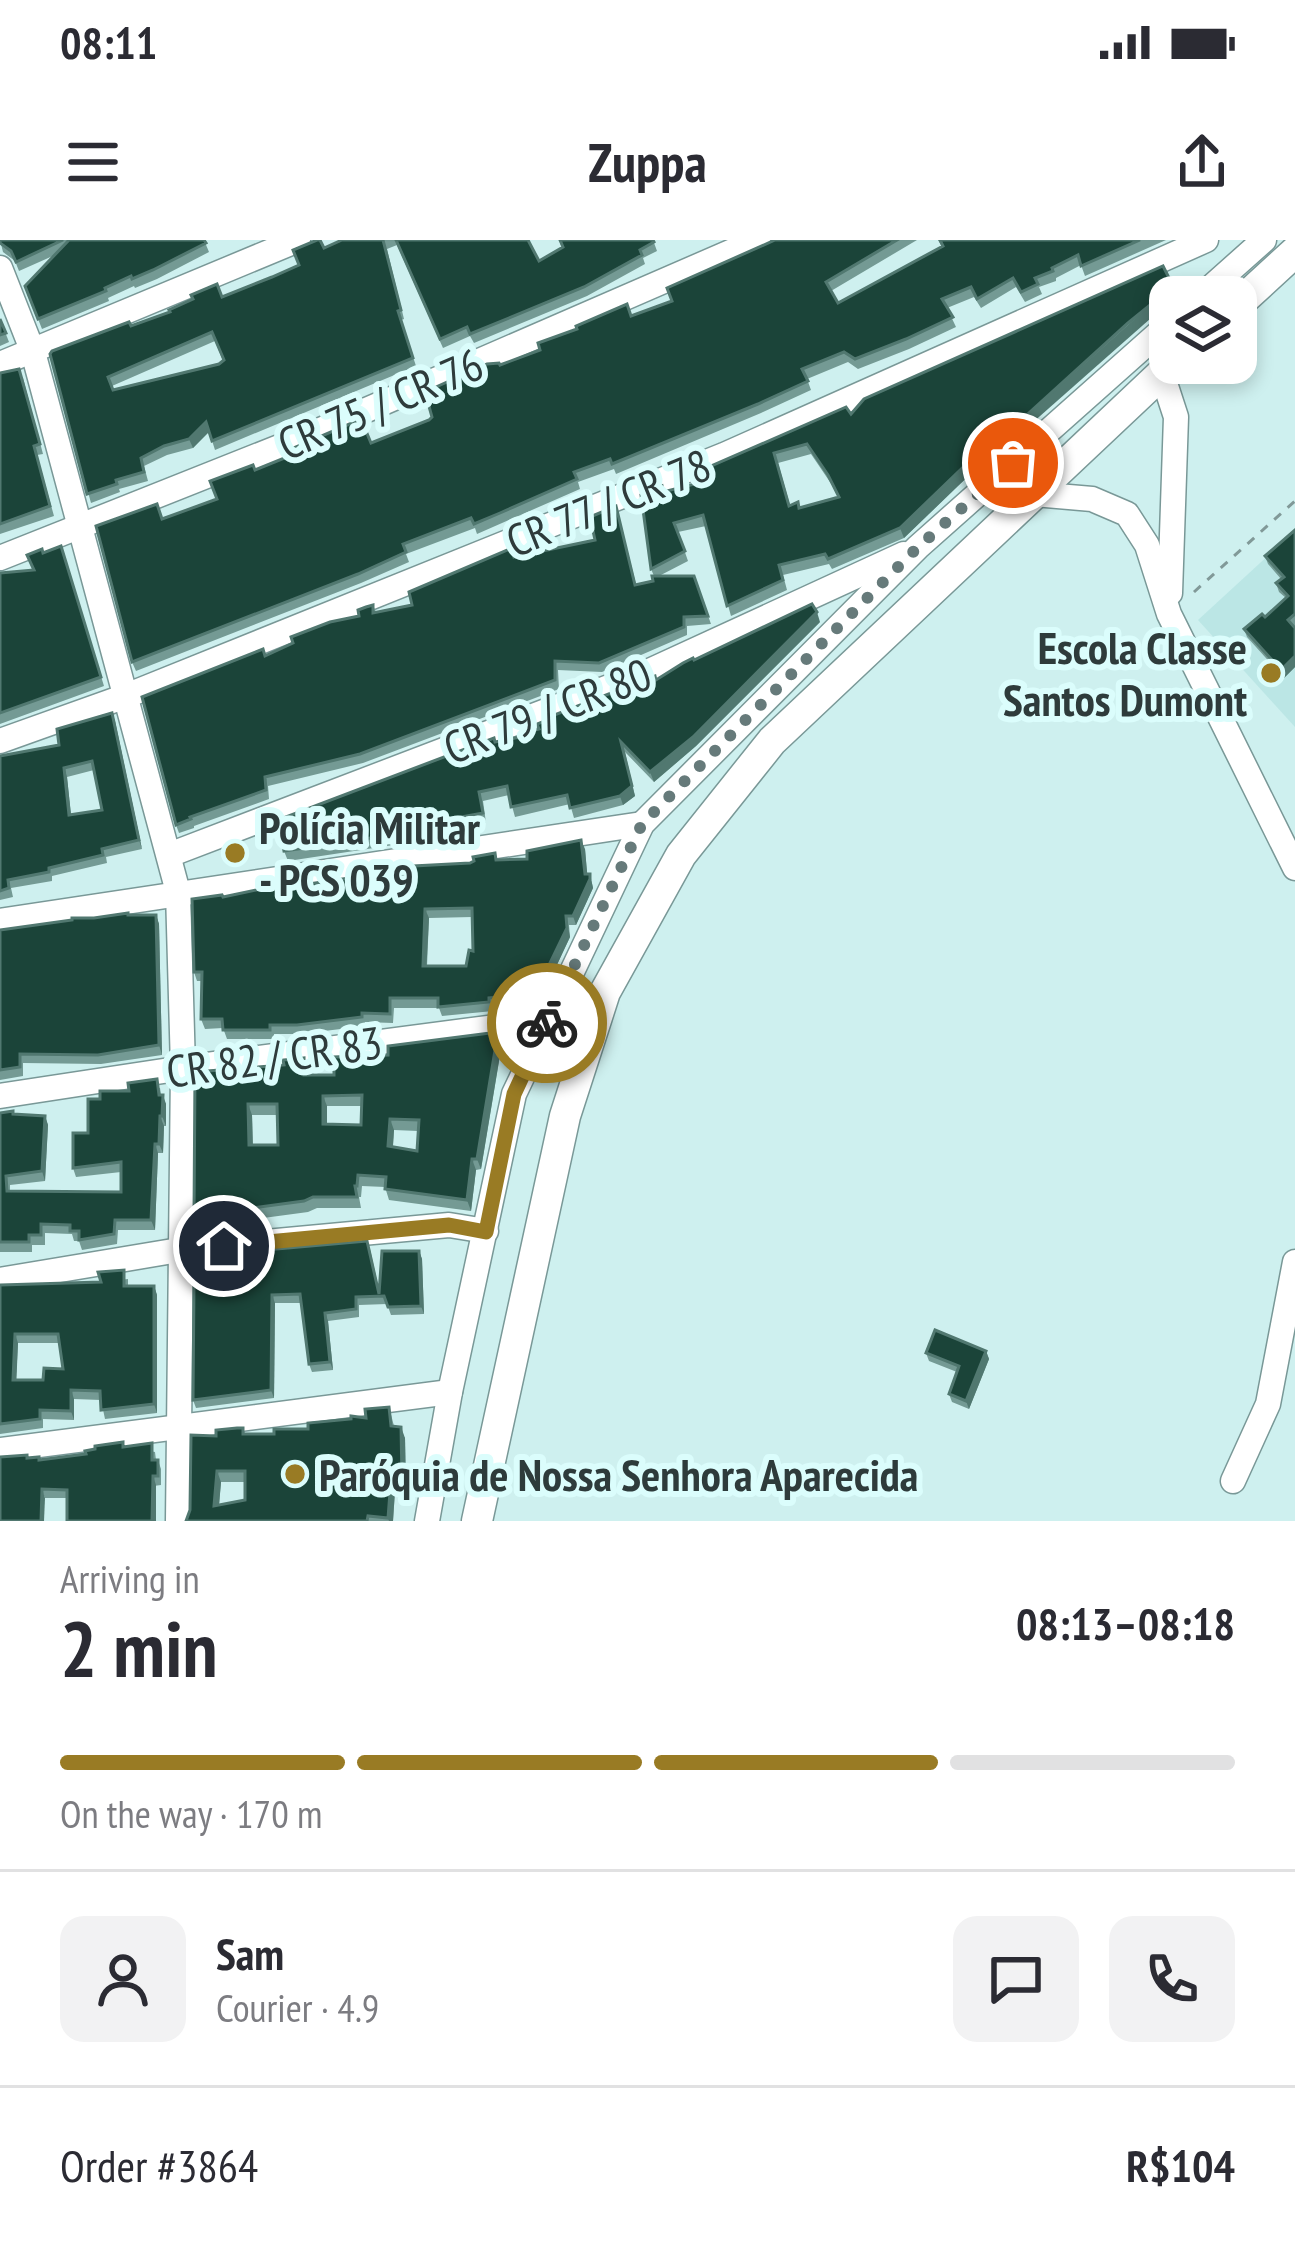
<!DOCTYPE html>
<html lang="en">
<head>
<meta charset="utf-8">
<style>
  :root { --surface:#fff; --page:#f2f2f3; --text:#2b2b33; --muted:#7c7c81; --line:#e1e1e2; --accent:#997b24 }
  body { margin:0; font-family:"PT Sans Narrow",sans-serif; background:var(--page); color:var(--text); height:100vh; display:flex; flex-direction:column; font-size:45px; white-space:nowrap }
  * { box-sizing:border-box; margin:0 }
  p { font-size:39px; color:var(--muted) }
  .icon { flex:none; width:66px; height:66px; fill:none; stroke:currentColor; stroke-width:2; stroke-linecap:round; stroke-linejoin:round }
  .map { position:relative; height:1281px; overflow:hidden }
  .details { display:flex; flex-direction:column; background:var(--surface); flex:1 }
  .details>* { flex:none }
  .buttons { position:absolute; left:1149px; top:36px; display:grid; gap:24px }
  .buttons a { display:grid; place-items:center; width:108px; height:108px; border-radius:24px; background:var(--surface); box-shadow:0 6px 18px #0003; font-size:60px }
  .pin { position:absolute; display:grid; place-items:center; width:102px; height:102px; color:#fff; margin:-51px; border:6px solid #fff; border-radius:50%; box-shadow:0 3px 12px #0007 }
  .courier { position:absolute; display:grid; place-items:center; width:120px; height:120px; margin:-60px; border:9px solid #997b24; border-radius:50%; background:#fff; color:#222; box-shadow:0 3px 15px #0007 }
  .summary em { font-style:normal; font-weight:800 }
  .summary div { display:flex; flex-direction:column-reverse }
  .summary { display:flex; align-items:center; justify-content:space-between; height:204px; padding:0 60px }
  h1 { font-size:78px; font-weight:800; line-height:90px }
  .bar { display:grid; grid-template-columns:repeat(4,1fr); gap:18px 12px; align-content:center; height:144px; padding:0 60px }
  .bar i { height:15px; border-radius:9px; background:var(--line) }
  .bar .current { background:var(--accent) }
  .bar p { grid-column:span 4 }
  .line { display:flex; align-items:center; gap:30px; padding:0 60px; border-top:3px solid var(--line) }
  .line div { flex:1 }
  .round { display:grid; place-items:center; flex:none; width:126px; height:126px; border-radius:24px; background:var(--page) }
  .status { display:flex; justify-content:space-between; align-items:center; height:84px; padding:0 60px; background:var(--surface); direction:ltr }
  .status svg { height:33px; fill:currentColor }
  header { display:flex; justify-content:space-between; align-items:center; height:156px; padding:0 60px; background:var(--surface); font-size:54px; font-weight:800 }
  .map>svg:first-child { display:block }
  .built { fill:#bbe6e5 }
  .lines { fill:none; stroke-linecap:round; stroke-linejoin:round }
  .minor-casing { stroke:#799897; stroke-width:27 }
  .major-casing { stroke:#799897; stroke-width:33 }
  .path { stroke:#819998; stroke-width:3; stroke-dasharray:9 9; stroke-linecap:butt }
  .minor { stroke:#fff; stroke-width:24 }
  .major { stroke:#fff; stroke-width:30 }
  .wall { fill:#749a94; fill-rule:evenodd }
  .shaded-wall { fill:#517870 }
  .building { fill:#1b4439; stroke:#517870; stroke-width:3; fill-rule:evenodd }
  .done { stroke:#667a7a; stroke-width:12; stroke-dasharray:0 21.6 }
  .route { stroke:#997b24; stroke-width:15 }
  .poi-dot { fill:#997b24; stroke:#dbfdfc; stroke-width:4.5 }
  .labels { text-anchor:middle; dominant-baseline:central; stroke-width:12; stroke-linejoin:round; paint-order:stroke }
  .street-label { font-size:45px; fill:#2e3b3b; stroke:#dbfdfc }
  .poi-label { font-size:45px; font-weight:bold; fill:#2e3b3b; stroke:#dbfdfc; text-anchor:start }
</style>
</head>
<body>
<div class="status"><b>08:11</b><svg viewBox="0 0 49 12"><path d="M0 12V9h3v3zM5 12V6h3v6zM10 12V3h3v9zM15 12V0h3v12zM26 1h20v11H26zM47 4h2v5h-2z"/></svg></div>
<header><svg class="icon" aria-label="menu" viewBox="0 0 24 24"><path d="M4 6h16M4 12h16M4 18h16"/></svg>Zuppa<svg class="icon" aria-label="share" viewBox="0 0 24 24"><path d="M12 15V3M7 8l5-5 5 5M5 13v7h14v-7"/></svg></header>
<div class="map">
<svg width="1295" height="1281" viewBox="0 0 1295 1281">
  <rect width="100%" height="100%" fill="#cef0ef"/>
  <polygon class="built" points="1295,291 1295,487 1198,380"/>
  <g class="lines">
    <defs>
      <g id="minor">
        <polyline points="0,28 33,112 178,652 183,828 178,1281"/>
        <polyline points="1200,57 1264,0"/>
        <polyline points="0,124 298,0"/>
        <polyline points="1162,134 1176,177 1170,353"/>
        <polyline points="1034,254 1092,259 1127,274 1147,305 1169,374 1295,628"/>
        <polyline points="0,318 302,198 758,0"/>
        <polyline points="0,501 126,456 724,215 1206,0"/>
        <polyline points="169,615 643,434 904,314"/>
        <polyline points="0,681 642,584"/>
        <polyline points="0,856 183,828 548,780"/>
        <polyline points="0,1040 179,1010 449,985 486,991"/>
        <polyline points="0,1210 450,1152"/>
        <polyline points="1233,1241 1268,1164 1295,1022"/>
        <polyline points="427,1281 450,1152 514,854 642,584 918,307 1170,83"/>
      </g>
      <g id="major">
        <polyline points="1236,66 1295,12"/>
        <polyline points="477,1281 565,876 605,752 681,615 772,501 1173,123"/>
      </g>
    </defs>
    <use href="#minor" class="minor-casing"/>
    <use href="#major" class="major-casing"/>
    <polyline class="path" points="1194,352 1295,261"/>
    <use href="#minor" class="minor"/>
    <use href="#major" class="major"/>
  </g>
  <g class="wall">
    <polygon points="0,0 204,0 209,12 157,39 135,48 134,46 108,58 109,61 42,89 25,46 55,15 19,31 15,21 3,12"/>
    <path d="M342 0H528L539 21 562 8 559 0H653L657 11 643 18 645 24 587 56 474 103 470 96 443 108 397 5 387 9 404 79 401 80 416 126 215 210 209 191 193 208 167 215 144 226 148 241 119 249 120 252 91 263 50 114 222 57 299 25 324 8ZM215 101 223 121 219 124 113 150 112 146Z"/>
    <polygon points="814,0 917,0 831,51 838,63 942,7 938,0 1166,0 1085,36 1081,25 1056,38 1056,41 1039,47 1042,54 1025,62 1016,47 981,68 974,57 947,68 956,87 909,109 858,129 848,122 807,139 811,150 761,173 616,234 614,229 578,242 580,249 477,294 475,288 406,314 409,322 361,343 136,431 132,422 163,279 217,259 255,230 371,203 429,180 500,125 672,61"/>
    <path d="M1175 50 1178 57H1170V64L1159 71 1132 93 989 221 987 218 904 298 832 329 829 324 783 335 787 350 731 376 706 286 678 292 688 321 659 336H694L711 384 687 386V395L602 432 558 430 559 449 363 523 268 546 269 559 194 586V588L179 593 176 585 265 416 359 376 373 365 376 372 412 365 515 317 595 300 616 266 636 344 653 341 654 336 651 329 663 252 695 244 851 174ZM811 214 832 245 838 257 799 268 790 265 778 223Z"/>
    <polygon points="0,79 9,102 0,106"/>
    <polygon points="0,133 23,138 43,214 37,215 54,276 0,294"/>
    <polygon points="1295,290 1295,427 1284,438 1247,397 1244,389 1265,377 1286,358 1279,352 1276,343 1281,339 1268,324 1265,316"/>
    <polygon points="61,306 104,446 0,484 0,333 33,330 43,313"/>
    <polygon points="820,382 696,506 654,542 625,512 635,556 623,565 574,578 570,564 515,577 509,555 483,561 486,583 433,592 433,597 420,601 288,621 284,611 495,502 525,496 656,440 694,420"/>
    <path d="M112 473 142 609 106 617 107 623 52 636V641L11 648 13 657 0 660V516L59 505ZM94 530 102 570 71 575 67 537Z"/>
    <path d="M585 609 587 634H590L593 648 576 685H569L570 697 539 763 493 768V771L442 776 439 768H394L393 783 365 782V786L300 794H274V799H227L223 788 205 789 201 779 202 741H197L194 732 223 657 383 633 384 637H414L470 623 527 619ZM472 677 473 711 466 726H427L429 678Z"/>
    <polygon points="128,675 156,675 159,684 162,815 101,824 23,823 23,836 0,840 0,690"/>
    <path d="M498 792 502 803 481 929 476 930 471 971 389 960 385 947 362 946 361 957H359L361 968H317L308 972 198 987 194 976 195 832 308 828V835H334L388 815ZM327 866H362L361 885 327 884ZM252 875H277L278 905H253ZM394 890 418 891 417 911 393 907Z"/>
    <polygon points="160,848 161,855 166,864 166,886 164,886 163,913 158,913 155,990 118,990 117,1004 82,1010 79,1001 74,1001 72,994 45,993 45,1005 32,1005 32,1012 0,1012 0,873 45,876 48,885 45,941 10,945 10,951 121,952 121,932 76,937 73,928 100,859 129,851"/>
    <polygon points="370,1009 379,1050 419,1011 422,1019 424,1074 391,1075 387,1064 359,1065 359,1077 328,1081 333,1130 312,1132 309,1124 301,1063 275,1063 274,1158 196,1168 193,1160 219,1041"/>
    <path d="M128 1039V1046H154L157 1055V1173L105 1179 101 1160 74 1159V1180L43 1179V1188L0 1194V1045L101 1042ZM18 1103H59L63 1129 43 1140H16Z"/>
    <polygon points="986,1111 989,1119 969,1169 952,1162 949,1154 957,1132 929,1121 926,1113"/>
    <path d="M389 1167 394 1186 405 1198 406 1250H395L393 1281H186L216 1196 243 1188 245 1194H274L308 1189 366 1178ZM221 1242H245V1260L219 1265Z"/>
    <polygon points="124,1206 155,1212 156,1220 158,1220 161,1229 161,1245 67,1258 45,1258 27,1218 40,1220"/>
  </g>
  <g class="shaded-wall">
    <polygon points="1155,61 1159,71 989,221 986,212"/>
    <polygon points="206,182 210,191 193,208 189,199"/>
    <polygon points="983,208 987,218 904,298 900,288"/>
    <polygon points="817,372 820,382 696,506 654,542 650,532"/>
    <polygon points="1295,416 1295,427 1284,438 1281,430"/>
    <polygon points="112,473 115,481 142,609 139,600"/>
    <polygon points="621,502 635,556 623,565 620,556"/>
    <polygon points="64,528 67,537 72,584 69,575"/>
    <polygon points="581,600 585,609 588,642 590,634 593,648 576,685 573,676 585,634"/>
    <polygon points="425,669 429,678 426,735 423,726"/>
    <polygon points="156,675 159,684 162,815 159,805"/>
    <polygon points="566,676 570,697 539,763 535,754"/>
    <polygon points="498,792 502,803 481,929 477,919"/>
    <polygon points="163,855 166,864 166,886 162,876"/>
    <polygon points="323,856 327,866 327,895 323,884"/>
    <polygon points="248,864 252,875 253,916 249,905"/>
    <polygon points="45,876 48,885 45,941 42,931"/>
    <polygon points="160,876 164,886 163,913 159,904"/>
    <polygon points="390,879 394,890 392,917 388,906"/>
    <polygon points="155,904 158,913 155,990 151,980"/>
    <polygon points="472,919 476,930 471,971 467,960"/>
    <polygon points="419,1011 422,1019 424,1074 421,1066"/>
    <polygon points="154,1046 157,1055 157,1173 154,1164"/>
    <polygon points="272,1055 275,1063 274,1158 271,1150"/>
    <polygon points="325,1073 328,1081 333,1130 330,1122"/>
    <polygon points="15,1094 18,1103 16,1149 13,1140"/>
    <polygon points="986,1111 989,1119 969,1169 966,1161"/>
    <polygon points="71,1150 74,1159 74,1180 71,1171"/>
    <polygon points="401,1187 405,1198 406,1250 402,1239"/>
    <polygon points="217,1231 221,1242 218,1277 214,1266"/>
    <polygon points="153,1236 156,1245 156,1281 152,1281"/>
    <polygon points="391,1239 395,1250 393,1281 389,1281 388,1278"/>
    <polygon points="42,1249 45,1258 44,1281 41,1281"/>
  </g>
  <g class="building">
    <polygon points="0,0 63,0 16,22 11,11 0,3"/>
    <polygon points="69,0 204,0 206,3 153,30 132,39 131,36 105,48 106,51 38,79 25,46"/>
    <path d="M317 0H320L324 8 342 0H383L401 70 398 71 413 118 212 201 206 182 189 199 164 206 141 218 144 232 116 240 117 244 87 254 50 114 52 111 129 82 131 86 170 72 169 70 193 59 191 55 217 44 222 57 272 37 299 25 293 10ZM212 92 224 120 219 124 113 150 108 137Z"/>
    <polygon points="396,0 528,0 539,21 563,7 560,0 653,0 654,2 640,10 642,15 584,47 470,94 467,87 440,99"/>
    <polygon points="775,0 897,0 826,42 838,63 943,6 940,0 1140,0 1081,26 1078,15 1052,28 1053,31 1035,38 1038,44 1021,52 1013,38 977,59 971,47 942,59 953,77 906,99 855,119 844,112 802,129 808,141 758,164 612,224 610,219 574,232 577,239 500,273 474,284 471,278 403,304 406,312 358,334 132,422 96,286 157,264 162,279 217,259 210,241 253,225 255,230 292,215 289,210 361,179 371,203 429,180 432,177 425,152 487,124 499,123 500,125 540,110 538,103 577,89 576,86 627,64 631,76 672,61 667,48"/>
    <path d="M1163 26 1175 50 1155 61 1128 83 986 212 983 208 900 288 828 319 825 314 779 325 783 340 727 366 703 275 674 283 685 311 651 329 641 255 662 246 663 252 695 244 693 234 846 167 851 174 864 159ZM807 204 828 235 839 257 799 268 798 262 789 266 774 213Z"/>
    <polygon points="0,79 6,93 0,95"/>
    <polygon points="19,129 40,204 34,206 50,266 0,284 0,133"/>
    <polygon points="616,266 635,345 653,341 652,336 694,336 708,376 684,377 684,387 599,423 555,421 555,440 360,514 265,537 266,550 190,577 191,579 176,585 142,457 263,409 265,416 293,403 291,397 330,382 359,376 358,370 366,367 373,365 373,373 412,365 409,352 512,308 514,317 595,300 590,277"/>
    <polygon points="1295,290 1295,374 1288,380 1295,388 1295,416 1281,430 1244,389 1262,374 1265,377 1288,356 1276,343 1284,337 1265,316"/>
    <polygon points="61,306 101,437 0,473 0,333 34,330 27,315 42,309 43,313"/>
    <polygon points="812,364 817,372 693,497 650,532 621,502 632,546 620,556 570,568 567,555 511,567 507,546 479,552 483,573 429,583 430,587 417,591 284,611 278,580 494,498 495,502 525,496 524,493 539,489 537,484 550,479 549,477 655,436 656,440 683,423 693,418 694,420"/>
    <path d="M112 473 139 600 102 609 103 615 49 628V632L8 640 9 648 0 651V516L59 505 57 489ZM92 521 102 570 69 575 64 528Z"/>
    <path d="M581 600 585 634H590V639L573 676H566L567 688 535 754 489 758V762L438 767V758H390V774L362 773V777L297 785H270V790H223L222 779H201L202 732H194L192 659 222 655 223 657 275 646H295L383 633V637H414V626L470 623 474 621 473 617 495 613 496 620 527 619V611ZM472 668 473 711 469 710 466 726H423L425 669Z"/>
    <polygon points="128,673 128,675 156,675 159,805 98,815 20,814 20,827 0,830 0,690 72,680 72,678 94,678"/>
    <path d="M498 792 477 919H472L467 960 385 949 386 937 358 935 357 946H355L357 957H313L304 961 194 976 195 832 284 825 283 820 304 818V835H334V817L388 815V806ZM362 855 361 885 323 884V856ZM248 864H277L278 905H249ZM390 879 419 880 417 911 388 906Z"/>
    <polygon points="157,839 159,855 163,855 162,876 160,876 159,904 155,904 151,980 115,980 114,994 79,1000 79,991 70,991 70,985 41,984 41,995 29,995 29,1002 0,1002 0,873 13,871 13,874 45,876 42,931 6,936 7,951 121,952 121,922 73,928 73,893 88,893 88,859 100,859 100,851 129,851 128,843"/>
    <polygon points="367,1001 379,1054 382,1011 419,1011 421,1066 388,1067 384,1056 356,1057 356,1069 325,1073 330,1122 309,1124 300,1054 272,1055 271,1150 193,1160 194,1041 219,1041 220,1014"/>
    <path d="M124 1030V1046H154V1164L101 1170 100 1151 71 1150V1171L40 1170V1179L0 1184V1045L101 1042 98 1032ZM15 1094H58L63 1129 44 1128 43 1140H13Z"/>
    <polygon points="935,1090 986,1111 966,1161 949,1154 959,1126 926,1113"/>
    <path d="M389 1167 391 1186 401 1187 402 1239H391L388 1278 368 1276 367 1281H186L190 1270 191 1195 216 1196V1190L237 1188H243V1194H274V1189H308V1183L351 1179V1176L366 1178 365 1169ZM217 1231H245V1260L214 1266Z"/>
    <polygon points="123,1202 123,1207 152,1203 152,1220 158,1220 158,1236 153,1236 152,1281 67,1281 67,1250 42,1249 41,1281 0,1281 0,1217 27,1215 27,1218 39,1217 39,1220 86,1214 85,1211 95,1209 95,1206"/>
  </g>
  <g class="lines">
    <polyline class="done" points="547,783 642,584 918,307 1013,223"/>
    <polyline class="route" points="224,1006 449,985 486,992 514,854 547,783"/>
  </g>
  <g class="poi-dot">
    <circle cx="1271" cy="433" r="12"/>
    <circle cx="235" cy="613" r="12"/>
    <circle cx="295" cy="1234" r="12"/>
  </g>
  <g class="labels">
    <g class="street-label">
      <text transform="translate(380 163) rotate(-23)">CR 75 / CR 76</text>
      <text transform="translate(608 262) rotate(-22)">CR 77 / CR 78</text>
      <text transform="translate(547 470) rotate(-21)">CR 79 / CR 80</text>
      <text transform="translate(274 816) rotate(-8)">CR 82 / CR 83</text>
    </g>
    <g class="poi-label">
      <text x="1247" y="407" text-anchor="end">Escola Classe<tspan x="1247" dy="52">Santos Dumont</tspan></text>
      <text x="259" y="587">Polícia Militar<tspan x="259" dy="52">- PCS 039</tspan></text>
      <text x="319" y="1234">Paróquia de Nossa Senhora Aparecida</text>
    </g>
  </g>
</svg>
<div class="buttons">
<a><svg class="icon" aria-label="layers" viewBox="0 0 24 24"><path d="M12 4l9 5-9 5-9-5zM3 14l9 5 9-5"/></svg></a>
</div>
<div class="pin" style="left:1013px;top:223px;background:#ea580c"><svg class="icon" aria-label="bag" viewBox="0 0 24 24"><path d="M5 8h14l-1 12H6zM9 8a3 3 0 0 1 6 0"/></svg></div>
<div class="pin" style="left:224px;top:1006px;background:#1f2937"><svg class="icon" aria-label="home" viewBox="0 0 24 24"><path d="M3 11l9-7 9 7M6 9v11h12V9"/></svg></div>
<div class="courier" style="left:547px;top:783px"><svg class="icon" aria-label="bike" viewBox="0 0 24 24"><circle cx="6" cy="16" r="4"/><circle cx="18" cy="16" r="4"/><path d="M6 16l4-8h5l3 8M10 8l3 8H6M13 5h3"/></svg></div>
</div>
<section class="details">
<div class="summary"><div><h1>2 min</h1><p>Arriving in</p></div><em>08:13–08:18</em></div>
<div class="bar"><i class="current"></i><i class="current"></i><i class="current"></i><i></i><p>On the way · 170 m</p></div>
<div class="line" style="height:216px"><a class="round"><svg class="icon" aria-label="person" viewBox="0 0 24 24"><circle cx="12" cy="8" r="4"/><path d="M4 21q1-7 8-7t8 7"/></svg></a><div><b>Sam</b><p>Courier · 4.9</p></div><a class="round"><svg class="icon" aria-label="chat" viewBox="0 0 24 24"><path d="M4 5h16v11H9l-5 4z"/></svg></a><a class="round"><svg class="icon" aria-label="phone" viewBox="0 0 24 24"><path d="M5 4h4l2 5-3 2q2 4 5 5l2-3 5 2v4C11 20 4 13 5 4z"/></svg></a></div>
<div class="line" style="height:156px"><div>Order #3864</div><b>R$104</b></div>
</section>
</body>
</html>
